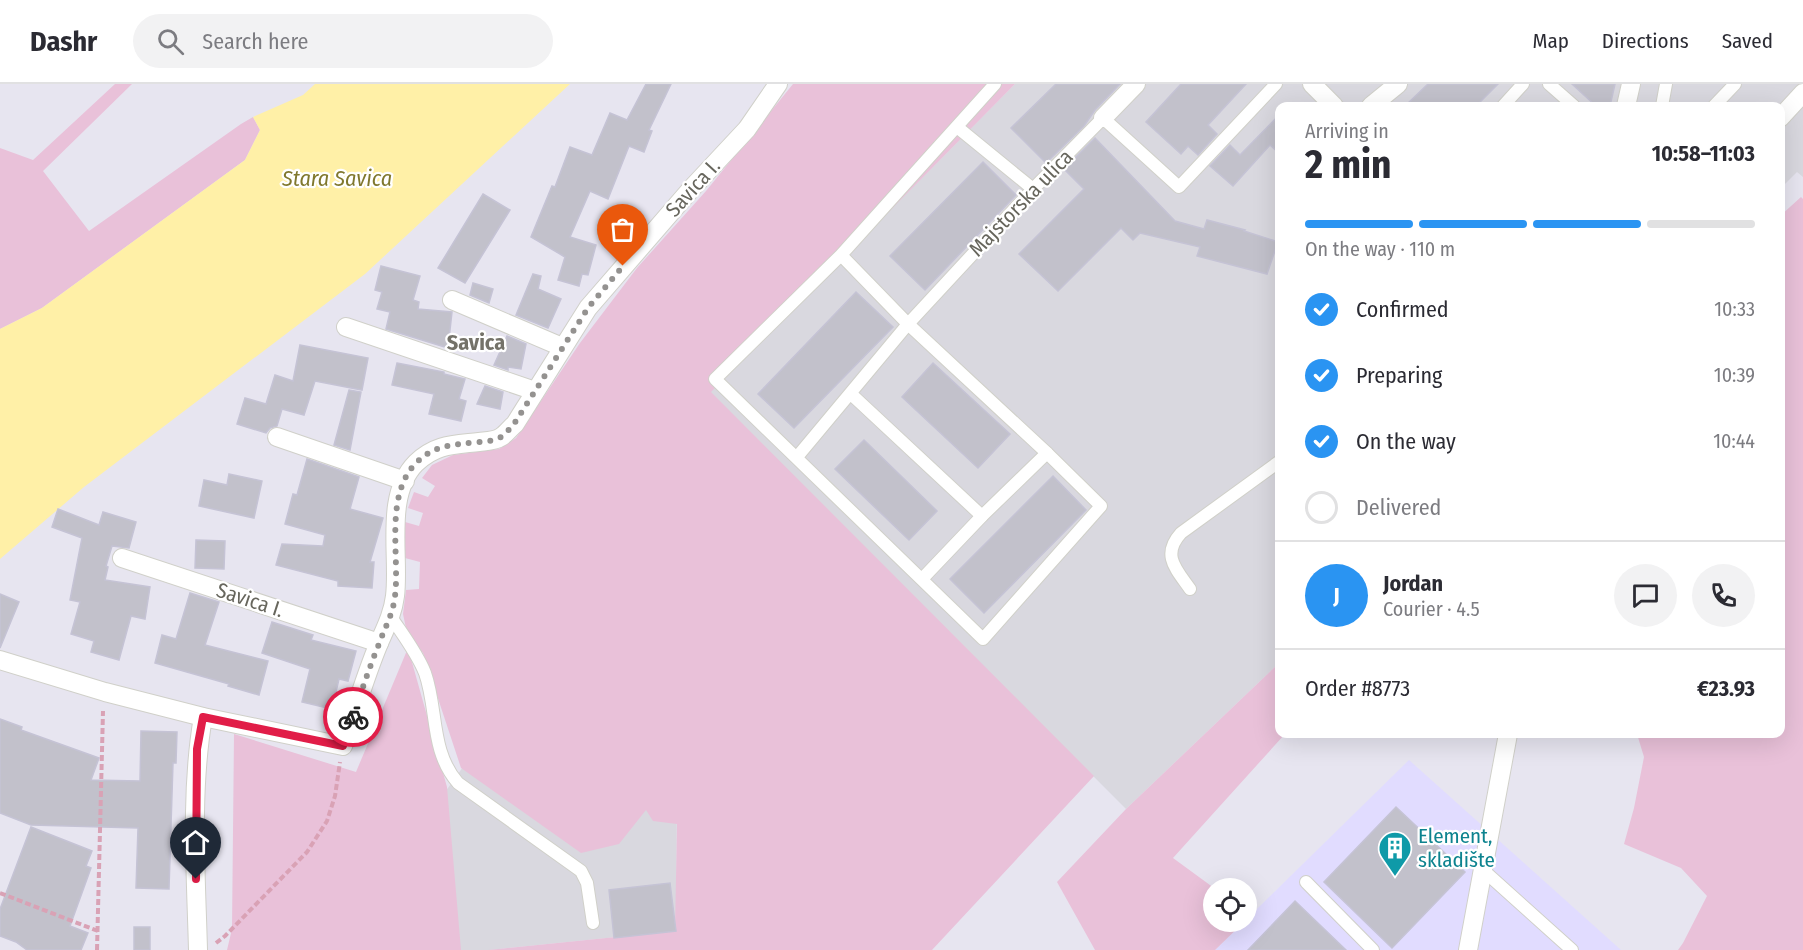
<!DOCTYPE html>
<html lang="en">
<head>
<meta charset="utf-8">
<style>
  :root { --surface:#fff; --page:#f2f2f3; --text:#2b2b33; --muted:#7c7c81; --line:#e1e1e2; --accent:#2a94f2 }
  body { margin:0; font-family:"Fira Sans Condensed",sans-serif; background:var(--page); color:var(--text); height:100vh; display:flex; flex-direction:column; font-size:22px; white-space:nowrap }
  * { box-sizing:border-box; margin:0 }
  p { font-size:20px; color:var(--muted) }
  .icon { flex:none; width:33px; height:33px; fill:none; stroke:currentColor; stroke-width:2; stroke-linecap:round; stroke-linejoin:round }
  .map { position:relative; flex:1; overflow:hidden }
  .drawer { position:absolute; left:1275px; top:18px; width:510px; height:636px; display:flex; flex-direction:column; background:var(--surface); border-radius:12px; box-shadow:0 6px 24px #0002 }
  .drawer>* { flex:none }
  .fabs { position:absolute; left:1203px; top:794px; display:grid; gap:12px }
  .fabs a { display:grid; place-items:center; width:54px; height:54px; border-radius:50%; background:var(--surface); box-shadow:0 6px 24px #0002; font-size:30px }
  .pin { position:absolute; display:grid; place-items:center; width:51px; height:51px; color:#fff; margin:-62px -26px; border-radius:50% 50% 50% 0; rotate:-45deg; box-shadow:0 0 6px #0007 }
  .pin .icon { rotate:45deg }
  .courier { position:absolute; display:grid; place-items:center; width:60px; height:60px; margin:-30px; border:4px solid #e11d48; border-radius:50%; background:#fff; color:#222; box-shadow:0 2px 8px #0007 }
  .head em { font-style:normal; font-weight:700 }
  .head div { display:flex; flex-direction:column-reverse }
  .head { display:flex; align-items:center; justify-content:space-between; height:102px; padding:0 30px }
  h1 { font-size:39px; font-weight:700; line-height:45px }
  .bar { display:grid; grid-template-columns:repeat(4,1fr); gap:9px 6px; align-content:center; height:72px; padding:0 30px }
  .bar i { height:8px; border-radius:4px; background:var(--line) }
  .bar .current { background:var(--accent) }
  .bar p { grid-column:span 4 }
  .line { display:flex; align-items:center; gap:15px; padding:0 30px; border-top:2px solid var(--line) }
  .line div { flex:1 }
  .round { display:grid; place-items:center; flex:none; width:63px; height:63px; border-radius:32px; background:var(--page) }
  ol { padding:0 30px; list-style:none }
  li { display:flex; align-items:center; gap:18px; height:66px }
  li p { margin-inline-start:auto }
  li .icon { padding:6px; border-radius:50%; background:var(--accent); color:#fff; stroke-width:4 }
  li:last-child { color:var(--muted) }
  li i { width:33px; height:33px; border:3px solid var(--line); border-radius:50% }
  header { display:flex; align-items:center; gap:36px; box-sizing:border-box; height:84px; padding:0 30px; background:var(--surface); border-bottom:2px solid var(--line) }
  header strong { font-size:28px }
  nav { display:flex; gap:33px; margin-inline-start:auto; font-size:21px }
  .search { width:420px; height:54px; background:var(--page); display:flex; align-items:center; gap:15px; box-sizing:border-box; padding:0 21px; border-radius:33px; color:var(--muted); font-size:22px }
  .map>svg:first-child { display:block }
  .commercial { fill:#e1dcff }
  .industrial { fill:#d9d8df }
  .green { fill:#e9c1d9 }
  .water { fill:#fff0a7 }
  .building { fill:#c2c1cb; stroke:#c5c3d5; stroke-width:1.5 }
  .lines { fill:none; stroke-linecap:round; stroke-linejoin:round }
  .lane-casing { stroke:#d0d0c9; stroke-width:14 }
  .street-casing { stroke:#d0d0c9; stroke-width:20 }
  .path { stroke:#d9a2b5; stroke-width:4; stroke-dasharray:6 3; stroke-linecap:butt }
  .lane { stroke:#fff; stroke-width:12 }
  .street { stroke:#fff; stroke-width:18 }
  .done { stroke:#949290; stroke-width:6; stroke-dasharray:0 10.8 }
  .route { stroke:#e11d48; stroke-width:8 }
  .labels { text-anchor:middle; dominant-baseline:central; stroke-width:4.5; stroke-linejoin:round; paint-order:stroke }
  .street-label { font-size:21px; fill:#67665d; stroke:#fff }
  .culture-label { font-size:21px; fill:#0d838f; stroke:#fff; text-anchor:start }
  .water-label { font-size:22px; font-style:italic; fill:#80782e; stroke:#fff }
  .neighbourhood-label { font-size:22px; font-weight:bold; fill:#747269; stroke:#fff }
</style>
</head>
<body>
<header>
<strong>Dashr</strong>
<div class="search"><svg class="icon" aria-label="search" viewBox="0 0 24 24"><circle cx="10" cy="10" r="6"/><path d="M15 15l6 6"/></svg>Search here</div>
<nav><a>Map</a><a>Directions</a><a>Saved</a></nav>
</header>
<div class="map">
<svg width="1803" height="866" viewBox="0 0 1803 866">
  <rect width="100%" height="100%" fill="#e7e5f0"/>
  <polygon class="commercial" points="1409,676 1621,866 1215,866"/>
  <g class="industrial">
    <polygon points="1015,0 1803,0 1803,93 1797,88 1781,104 1780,22 1280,22 1279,579 1126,725 710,308"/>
    <polygon points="500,631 677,707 676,847 489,866 451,866 433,725"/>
  </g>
  <g class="green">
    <polygon points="115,0 132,0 43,87 89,147 241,40 253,33 260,46 245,76 42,224 0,245 0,64 33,76"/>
    <polygon points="793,0 1015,0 711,308 1094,692 932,866 488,866 675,847 677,740 653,737 646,726 619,760 581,769 461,684 423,569 407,549 403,530 406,506 419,505 420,478 405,474 402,455 405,438 419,442 423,429 408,424 414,408 428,413 435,402 422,394 432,381 453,371 499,365 516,354 580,259 637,184 706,107"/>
    <polygon points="1801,113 1803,115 1803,866 1678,866 1683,859 1707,812 1681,784 1624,760 1634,724 1644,673 1637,650 1780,650 1780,132"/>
    <polygon points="408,564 447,703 461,866 227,866 232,845 234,650 356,688"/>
    <polygon points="1279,579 1280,650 1285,650 1173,774 1214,804 1214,837 1245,837 1215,866 1095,866 1057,798 1126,725"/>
  </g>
  <polygon class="water" points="315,0 570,0 365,190 84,403 0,475 0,245 42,224 245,76 260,46 253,33 303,11"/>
  <g class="building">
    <polygon points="646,0 671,0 649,46 652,47 644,68 629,62 608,115 590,107 570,153 596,161 588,191 582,190 579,202 558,196 565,173 531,153 552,102 555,103 570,63 592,71 610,29 627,36"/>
    <polygon points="1056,0 1120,0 1095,26 1084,42 1046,79 1011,44"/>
    <polygon points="1181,0 1246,0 1208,41 1217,50 1198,71 1188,62 1181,70 1146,38"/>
    <polygon points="1428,0 1498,0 1476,22 1405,22"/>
    <polygon points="1572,0 1615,0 1610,22 1596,22"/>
    <polygon points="1280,30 1280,70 1270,61 1233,102 1210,82 1230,61 1240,71"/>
    <polygon points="1095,54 1175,137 1204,145 1207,136 1245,146 1244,147 1278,158 1267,190 1197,172 1200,163 1140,149 1133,156 1121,144 1058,207 1019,170 1084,105 1064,85"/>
    <polygon points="983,78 1016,111 925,206 890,172"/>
    <polygon points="483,110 510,126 465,199 438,184"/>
    <polygon points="381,182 420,192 413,216 419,218 418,225 452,228 448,264 386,245 390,228 377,225 382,208 375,206"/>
    <polygon points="533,190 541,192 538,205 561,215 548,244 516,231"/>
    <polygon points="473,199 493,205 489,219 470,211"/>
    <polygon points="856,208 893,243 794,344 758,310"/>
    <polygon points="507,252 526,260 521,285 508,283 508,286 494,281"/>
    <polygon points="300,261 368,274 362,306 315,297 304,331 282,325 277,342 270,344 266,349 237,340 245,314 266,320 275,291 293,297"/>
    <polygon points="397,279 444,288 444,290 465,295 459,315 466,317 461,337 429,330 434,310 392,301"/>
    <polygon points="933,279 1010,350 978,384 902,313"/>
    <polygon points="485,302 503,308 500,325 477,320"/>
    <polygon points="349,306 361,308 350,366 334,361"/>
    <polygon points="864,356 937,427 909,456 835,385"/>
    <polygon points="307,375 359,393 350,425 383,434 370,478 374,478 372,504 338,502 338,497 276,481 282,460 323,462 325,451 285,440 293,410 297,411"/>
    <polygon points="229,390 262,397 254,434 199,422 204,396 227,401"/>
    <polygon points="1053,392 1086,426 984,529 950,495"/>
    <polygon points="58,425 99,441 103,428 136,438 129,464 112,462 106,482 108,483 105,496 150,503 145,535 131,532 119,576 91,568 94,557 71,550 80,518 70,516 82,454 52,443"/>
    <polygon points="196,456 225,457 224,485 195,484"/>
    <polygon points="190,509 219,518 205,561 268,577 259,611 228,602 229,600 155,579 162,551 176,555"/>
    <polygon points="0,510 19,518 0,564"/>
    <polygon points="272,538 313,551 311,556 356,567 348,597 339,595 332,625 302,618 310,585 262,569"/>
    <polygon points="0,635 22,643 21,646 99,674 91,696 140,697 141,647 177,648 176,679 173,679 169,805 136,804 138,744 31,741 0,729"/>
    <polygon points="1396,723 1465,788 1392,864 1324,798"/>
    <polygon points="31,743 92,767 86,782 91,784 70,842 88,849 81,866 27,866 16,858 0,852 0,825"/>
    <polygon points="670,799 676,847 614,854 609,806"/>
    <polygon points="1295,817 1346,866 1248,866"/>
    <rect x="134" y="843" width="16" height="23"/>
  </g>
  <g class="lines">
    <defs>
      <g id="lane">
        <polyline points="1549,0 1574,22"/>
        <polyline points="1503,22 1523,0"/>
        <polyline points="1662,22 1666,0"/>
        <polyline points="1714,22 1735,0"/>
        <polyline points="957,43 1033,105"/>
        <polyline points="841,171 908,240 1047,369 1101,422 983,555 715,295 841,171 995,0"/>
        <polyline points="851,310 982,432"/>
        <polyline points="797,373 908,240 1033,105 1103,34 1179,103 1276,0"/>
        <polyline points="922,495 982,432 1047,369"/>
        <path d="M1190 505C1176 485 1161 471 1181 449L1280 377"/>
        <path d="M391 533C403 551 417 569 425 589 438 626 430 667 458 699L581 787 587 799 593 839"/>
        <polyline points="1483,786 1572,866"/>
        <polyline points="1306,798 1373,866"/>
      </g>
      <g id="street">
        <polyline points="1312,0 1334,22"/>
        <polyline points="1371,22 1398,0"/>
        <polyline points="1626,22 1631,0"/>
        <polyline points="1103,34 1136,0"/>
        <polyline points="1780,34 1803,9"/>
        <polyline points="452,216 562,263"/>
        <polyline points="346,243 535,307"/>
        <polyline points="277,353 405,397"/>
        <polyline points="122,474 379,559"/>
        <path d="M0 576 105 608 203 633 343 662C355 628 365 592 379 559 386 543 393 529 395 512 400 472 384 411 416 379 436 360 453 361 479 358 487 357 495 357 501 353 506 350 510 344 515 340L588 224 691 105 747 45 778 0"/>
        <path d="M198 866C196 789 190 709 203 633"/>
        <polyline points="1468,866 1508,650"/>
      </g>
    </defs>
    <use href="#lane" class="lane-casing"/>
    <use href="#street" class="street-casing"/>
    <g class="path">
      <polyline points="0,809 98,847"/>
      <polyline points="216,859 225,852 307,768 327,737 335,712 340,678"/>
      <polyline points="97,866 103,627"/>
    </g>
    <use href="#lane" class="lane"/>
    <use href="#street" class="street"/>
  </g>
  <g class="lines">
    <path class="done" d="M353 633C361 609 369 584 379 560 385 543 393 530 395 512 400 472 384 412 416 379 435 360 454 361 479 358 486 357 495 357 501 353 506 350 510 344 514 340L588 224 623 182"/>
    <polyline class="route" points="196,795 197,665 203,633 343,662 353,633"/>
  </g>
  <defs>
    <symbol id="building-pin" viewBox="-11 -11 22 30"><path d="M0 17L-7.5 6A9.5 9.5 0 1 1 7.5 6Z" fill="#0f9aa8" stroke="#fff"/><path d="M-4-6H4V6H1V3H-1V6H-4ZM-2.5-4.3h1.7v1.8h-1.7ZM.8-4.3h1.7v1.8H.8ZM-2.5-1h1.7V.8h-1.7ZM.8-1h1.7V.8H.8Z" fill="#fff"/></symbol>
  </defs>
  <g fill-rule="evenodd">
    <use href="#building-pin" x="1376" y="745" width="38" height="52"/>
  </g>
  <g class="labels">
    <g class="street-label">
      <text transform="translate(693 104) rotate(-48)">Savica I.</text>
      <text transform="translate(1021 119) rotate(-46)">Majstorska ulica</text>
      <text transform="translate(250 516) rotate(18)">Savica I.</text>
    </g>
    <g class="culture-label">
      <text x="1418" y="752">Element,<tspan x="1418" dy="24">skladište</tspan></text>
    </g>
    <g class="water-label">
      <text x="337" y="94">Stara Savica</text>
    </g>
    <g class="neighbourhood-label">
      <text x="476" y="258">Savica</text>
    </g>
  </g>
</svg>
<div class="fabs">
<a><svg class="icon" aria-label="locate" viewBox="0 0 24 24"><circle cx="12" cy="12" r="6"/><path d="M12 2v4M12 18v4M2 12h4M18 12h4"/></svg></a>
</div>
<div class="pin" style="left:623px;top:182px;background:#ea580c"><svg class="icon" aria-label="bag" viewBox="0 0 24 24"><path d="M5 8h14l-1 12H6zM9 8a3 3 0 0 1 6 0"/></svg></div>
<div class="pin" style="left:196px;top:795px;background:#1f2937"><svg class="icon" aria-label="home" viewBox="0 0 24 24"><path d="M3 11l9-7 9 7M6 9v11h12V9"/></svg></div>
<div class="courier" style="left:353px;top:633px"><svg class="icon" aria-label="bike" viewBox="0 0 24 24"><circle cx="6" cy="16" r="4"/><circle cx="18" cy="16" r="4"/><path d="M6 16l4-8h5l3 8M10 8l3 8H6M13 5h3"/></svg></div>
<section class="drawer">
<div class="head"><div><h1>2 min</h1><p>Arriving in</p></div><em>10:58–11:03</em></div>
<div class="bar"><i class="current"></i><i class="current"></i><i class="current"></i><i></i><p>On the way · 110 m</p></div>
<ol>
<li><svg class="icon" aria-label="check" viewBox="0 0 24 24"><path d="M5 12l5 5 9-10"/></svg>Confirmed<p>10:33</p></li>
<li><svg class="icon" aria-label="check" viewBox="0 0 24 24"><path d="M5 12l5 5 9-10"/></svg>Preparing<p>10:39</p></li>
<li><svg class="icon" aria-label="check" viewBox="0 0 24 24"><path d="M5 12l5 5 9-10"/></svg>On the way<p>10:44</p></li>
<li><i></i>Delivered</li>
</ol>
<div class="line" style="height:108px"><b class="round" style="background:var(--accent);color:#fff">J</b><div><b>Jordan</b><p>Courier · 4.5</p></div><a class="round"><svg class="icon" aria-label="chat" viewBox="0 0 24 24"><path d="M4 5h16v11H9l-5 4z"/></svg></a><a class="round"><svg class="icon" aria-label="phone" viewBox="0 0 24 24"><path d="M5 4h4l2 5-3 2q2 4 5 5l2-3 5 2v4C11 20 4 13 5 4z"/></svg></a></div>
<div class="line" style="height:78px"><div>Order #8773</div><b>€23.93</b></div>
</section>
</div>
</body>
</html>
